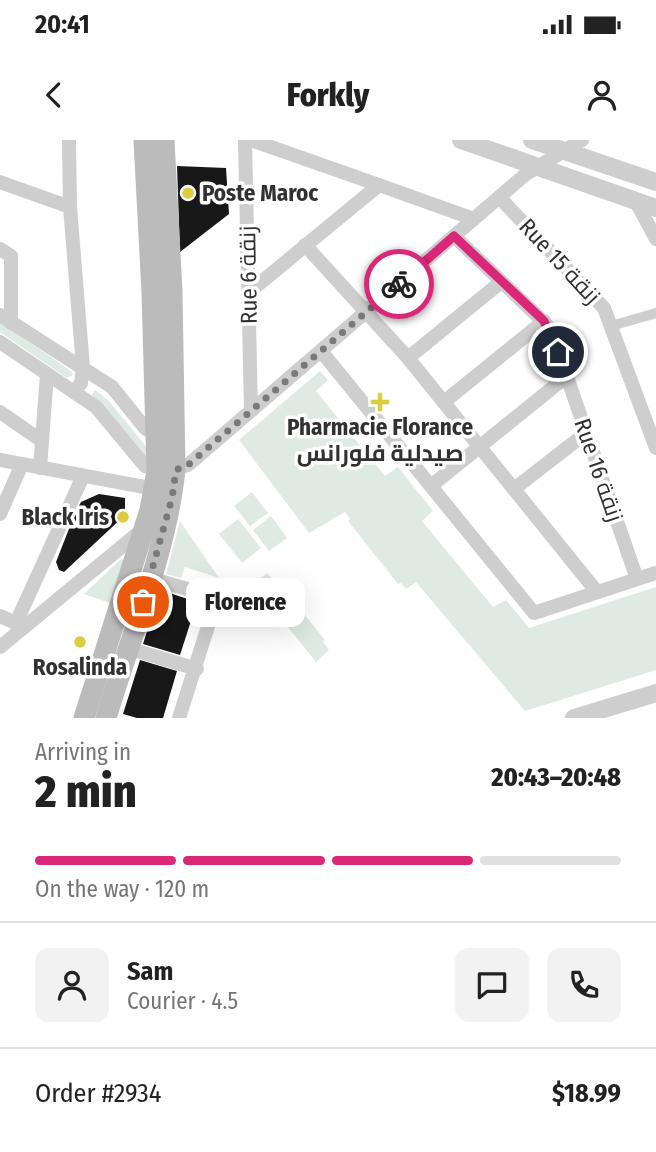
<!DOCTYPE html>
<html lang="en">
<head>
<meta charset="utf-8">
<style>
  :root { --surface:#fff; --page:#f2f2f2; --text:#222; --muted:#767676; --line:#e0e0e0; --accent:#db2777 }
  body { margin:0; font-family:"Fira Sans Condensed",Cairo,sans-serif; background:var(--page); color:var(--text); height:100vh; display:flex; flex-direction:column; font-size:26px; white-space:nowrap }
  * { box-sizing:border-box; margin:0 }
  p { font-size:23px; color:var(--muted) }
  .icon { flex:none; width:38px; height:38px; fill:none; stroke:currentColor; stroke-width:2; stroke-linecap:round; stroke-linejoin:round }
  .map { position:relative; height:578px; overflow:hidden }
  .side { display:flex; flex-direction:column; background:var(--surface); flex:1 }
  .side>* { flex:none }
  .pin { position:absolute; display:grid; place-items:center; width:60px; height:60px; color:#fff; margin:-30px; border:4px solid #fff; border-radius:50%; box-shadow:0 2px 7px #0007 }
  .courier { position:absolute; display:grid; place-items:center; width:70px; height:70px; margin:-35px; border:5px solid #db2777; border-radius:50%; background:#fff; color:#222; box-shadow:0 2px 9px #0007 }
  .bubble { position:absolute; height:49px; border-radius:14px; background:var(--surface); box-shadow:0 7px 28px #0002; font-size:23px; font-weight:800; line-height:49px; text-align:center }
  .overview em { font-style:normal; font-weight:800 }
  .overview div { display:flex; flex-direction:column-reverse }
  .overview { display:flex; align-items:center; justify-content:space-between; height:119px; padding:0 35px }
  h1 { font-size:46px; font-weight:800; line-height:52px }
  .bar { display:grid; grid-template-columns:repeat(4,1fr); gap:10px 7px; align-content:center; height:84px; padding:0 35px }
  .bar i { height:9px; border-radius:5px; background:var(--line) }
  .bar .on { background:var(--accent) }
  .bar p { grid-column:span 4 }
  .line { display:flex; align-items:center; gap:18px; padding:0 35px; border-top:2px solid var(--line) }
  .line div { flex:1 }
  .round { display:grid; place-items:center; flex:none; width:74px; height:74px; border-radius:14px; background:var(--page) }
  .status { display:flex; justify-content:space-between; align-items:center; height:49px; padding:0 35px; background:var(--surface); direction:ltr }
  .status svg { height:19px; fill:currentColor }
  header { display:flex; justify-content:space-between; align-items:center; height:91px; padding:0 35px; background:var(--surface); font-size:32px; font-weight:800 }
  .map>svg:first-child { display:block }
  .green { fill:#deeae3 }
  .building { fill:#181818 }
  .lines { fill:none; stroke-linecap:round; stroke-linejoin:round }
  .pedestrian { stroke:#cecece; stroke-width:10 }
  .minor { stroke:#cecece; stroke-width:14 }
  .tertiary { stroke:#cecece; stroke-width:18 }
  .secondary { stroke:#bbb; stroke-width:21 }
  .done { stroke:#797979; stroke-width:7; stroke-dasharray:0 12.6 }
  .route { stroke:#db2777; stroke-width:9 }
  .poi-dot { fill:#ddcc3f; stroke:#fff; stroke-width:2.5 }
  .labels { text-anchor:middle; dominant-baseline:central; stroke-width:7; stroke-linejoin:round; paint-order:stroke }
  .poi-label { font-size:23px; font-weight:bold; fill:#313131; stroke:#fff }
  .street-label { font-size:23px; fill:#313131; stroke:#fff }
</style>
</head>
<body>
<div class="status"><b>20:41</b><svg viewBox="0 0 49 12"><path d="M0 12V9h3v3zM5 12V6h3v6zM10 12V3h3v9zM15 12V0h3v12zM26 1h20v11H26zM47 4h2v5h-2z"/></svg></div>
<header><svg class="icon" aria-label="back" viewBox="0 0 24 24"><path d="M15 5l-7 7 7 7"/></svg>Forkly<svg class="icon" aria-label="person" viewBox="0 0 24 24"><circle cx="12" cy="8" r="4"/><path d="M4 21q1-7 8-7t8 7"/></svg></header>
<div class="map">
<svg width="656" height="578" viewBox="0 0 656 578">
  <rect width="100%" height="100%" fill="#fff"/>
  <g class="green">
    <polygon points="0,182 71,231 73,235 67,238 0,192"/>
    <polygon points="320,231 328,240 316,251 385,336 398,327 433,371 422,381 493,467 506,460 529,488 656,447 656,530 525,571 416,442 406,449 401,443 398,444 348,381 350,379 345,372 309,393 239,300"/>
    <polygon points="95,250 109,261 149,310 147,317 92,255"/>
    <polygon points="252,352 268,373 250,386 234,366"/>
    <polygon points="271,376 287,398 269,411 253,390"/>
    <polygon points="238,379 261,408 242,423 219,394"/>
    <polygon points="180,381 219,438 185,427 181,438 166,434"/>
    <polygon points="121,419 125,420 110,463 84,454"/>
    <polygon points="267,433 273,440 275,438 325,500 323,502 329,510 316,522 253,444"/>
  </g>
  <g class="building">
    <polygon points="177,26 226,28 229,74 180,112"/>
    <polygon points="99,354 125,358 125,375 64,432 59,430 56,422 76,371 81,362"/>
    <polygon points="160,450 197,462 180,515 143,504"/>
    <polygon points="140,520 177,531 163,578 137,578 123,574"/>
  </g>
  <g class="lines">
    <polyline class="pedestrian" points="611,186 656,173"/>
    <g class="minor">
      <polyline points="69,0 70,67 83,227 81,243 74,252"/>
      <polyline points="245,0 251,271"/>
      <polyline points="251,0 379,45"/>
      <polyline points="0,42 70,67"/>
      <polyline points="499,57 604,168 656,308"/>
      <polyline points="635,60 656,99"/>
      <polyline points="454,96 550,188 637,439"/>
      <polyline points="305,105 408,218 597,452"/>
      <polyline points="0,109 11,116 11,183"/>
      <polyline points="248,153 379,45 474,79"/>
      <polyline points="0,175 112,247 145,288 159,298"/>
      <polyline points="0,202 96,267 145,326 164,332 188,325 526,34 582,0"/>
      <polyline points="321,211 534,473 656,433"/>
      <polyline points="408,218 501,142"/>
      <polyline points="444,262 544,181"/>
      <polyline points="0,272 42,301"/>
      <polyline points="0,320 155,349"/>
      <polyline points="40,328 47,234"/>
      <polyline points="431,346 567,236"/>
      <polyline points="514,349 586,293"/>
      <polyline points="0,374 22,324"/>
      <polyline points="150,438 211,456 216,461 179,578"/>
      <polyline points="0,476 16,483 19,490"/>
      <polyline points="16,483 83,336"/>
      <polyline points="0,507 142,390"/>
      <polyline points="127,508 197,529"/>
    </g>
    <g class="tertiary">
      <polyline points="461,0 656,68"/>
      <polyline points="532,0 656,42"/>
      <polyline points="574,578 656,553"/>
    </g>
    <g class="secondary">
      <polyline points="84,578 150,370 157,331 152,153 144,0"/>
      <path d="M106 578C130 497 166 415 175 330L172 152 164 0"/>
    </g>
  </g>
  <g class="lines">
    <polyline class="done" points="143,462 172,358 176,330 188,325 399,144"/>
    <polyline class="route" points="399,144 454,96 544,181 558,212"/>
  </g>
  <g class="poi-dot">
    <circle cx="188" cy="53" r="7"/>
    <path d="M376.5 251.5h7v7h7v7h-7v7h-7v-7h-7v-7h7z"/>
    <circle cx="123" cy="377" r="7"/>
    <circle cx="80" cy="502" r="7"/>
  </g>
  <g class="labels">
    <g class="poi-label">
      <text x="202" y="53" text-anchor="start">Poste Maroc</text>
      <text x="380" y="287">Pharmacie Florance<tspan x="380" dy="26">صيدلية فلورانس</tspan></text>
      <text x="109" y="377" text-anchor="end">Black Iris</text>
      <text x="80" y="527">Rosalinda</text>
    </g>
    <g class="street-label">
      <text transform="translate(560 121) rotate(47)">Rue 15 زنقة</text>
      <text transform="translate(248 135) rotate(-91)">Rue 6 زنقة</text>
      <text transform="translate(599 330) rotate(71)">Rue 16 زنقة</text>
    </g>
  </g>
</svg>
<div class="pin" style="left:143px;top:462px;background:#ea580c"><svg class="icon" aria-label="bag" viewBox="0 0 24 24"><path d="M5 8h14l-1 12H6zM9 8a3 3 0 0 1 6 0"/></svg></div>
<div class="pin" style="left:558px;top:212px;background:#1f2937"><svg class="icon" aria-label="home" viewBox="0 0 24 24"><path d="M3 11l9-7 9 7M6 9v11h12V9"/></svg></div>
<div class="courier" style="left:399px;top:144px"><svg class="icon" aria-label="bike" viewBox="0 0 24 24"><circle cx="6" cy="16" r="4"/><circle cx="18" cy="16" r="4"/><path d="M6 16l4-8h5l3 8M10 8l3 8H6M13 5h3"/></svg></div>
<div class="bubble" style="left:186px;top:438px;width:119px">Florence</div>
</div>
<section class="side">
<div class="overview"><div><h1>2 min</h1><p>Arriving in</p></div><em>20:43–20:48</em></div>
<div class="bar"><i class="on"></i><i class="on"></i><i class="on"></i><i></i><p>On the way · 120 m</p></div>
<div class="line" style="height:126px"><a class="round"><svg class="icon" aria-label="person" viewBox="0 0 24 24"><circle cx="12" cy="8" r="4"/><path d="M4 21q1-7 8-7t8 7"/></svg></a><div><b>Sam</b><p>Courier · 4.5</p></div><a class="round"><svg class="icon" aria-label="chat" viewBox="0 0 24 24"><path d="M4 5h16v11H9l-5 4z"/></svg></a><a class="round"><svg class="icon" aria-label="phone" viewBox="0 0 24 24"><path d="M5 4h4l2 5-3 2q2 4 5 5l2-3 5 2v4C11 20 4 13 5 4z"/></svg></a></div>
<div class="line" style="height:91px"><div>Order #2934</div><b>$18.99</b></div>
</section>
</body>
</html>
